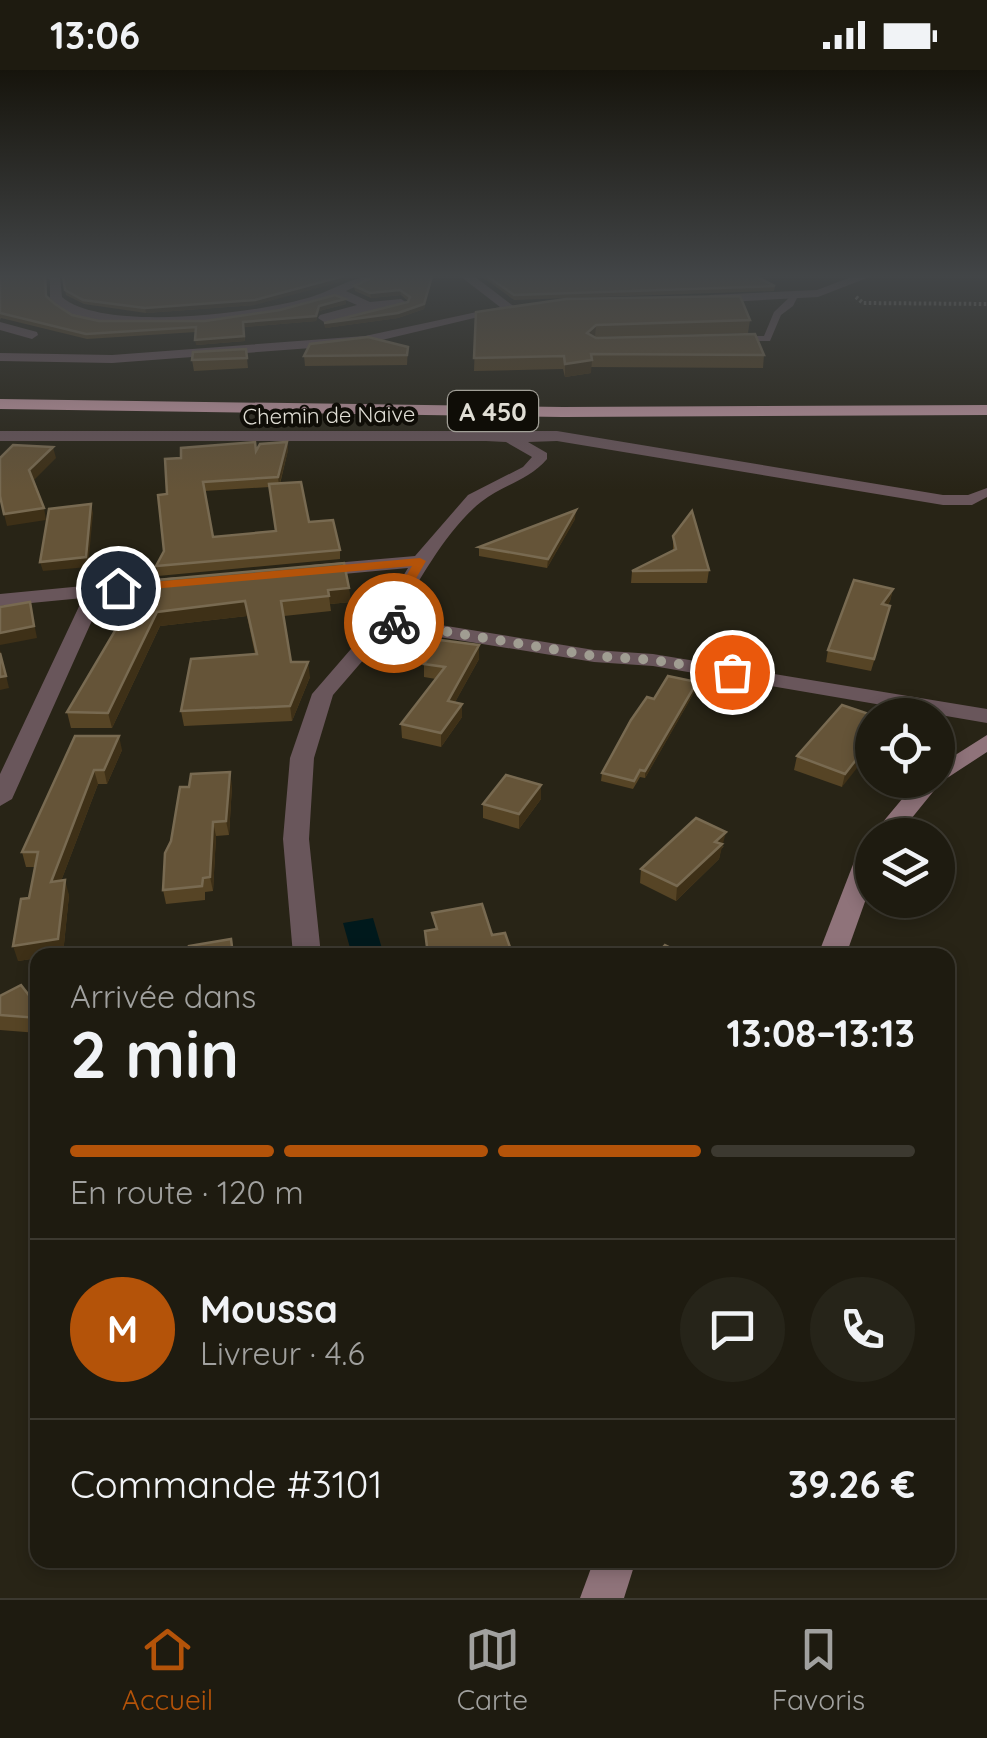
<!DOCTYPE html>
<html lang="fr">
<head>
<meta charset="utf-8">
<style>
  :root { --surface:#1e1b10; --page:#262419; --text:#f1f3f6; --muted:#a1a19f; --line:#3c3930; --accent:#b45309 }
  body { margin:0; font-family:Quicksand,sans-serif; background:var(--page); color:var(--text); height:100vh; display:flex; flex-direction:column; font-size:38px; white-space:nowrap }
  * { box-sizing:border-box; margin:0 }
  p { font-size:32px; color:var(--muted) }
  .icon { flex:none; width:55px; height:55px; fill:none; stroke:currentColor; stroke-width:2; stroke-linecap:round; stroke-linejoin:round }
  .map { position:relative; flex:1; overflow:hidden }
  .side { position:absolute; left:30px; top:878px; width:925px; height:620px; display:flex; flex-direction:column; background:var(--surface); border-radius:20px; box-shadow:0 5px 15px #0003,0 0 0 2px var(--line) }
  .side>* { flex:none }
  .buttons { position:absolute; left:855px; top:628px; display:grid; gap:20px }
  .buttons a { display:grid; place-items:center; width:100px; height:100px; border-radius:50%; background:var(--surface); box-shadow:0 5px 15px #0003,0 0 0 2px var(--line); font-size:50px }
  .pin { position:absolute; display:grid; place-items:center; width:85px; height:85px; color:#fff; margin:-42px; border:5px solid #fff; border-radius:50%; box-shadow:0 2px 10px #0007 }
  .courier { position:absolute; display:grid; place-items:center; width:100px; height:100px; margin:-50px; border:8px solid #b45309; border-radius:50%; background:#fff; color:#222; box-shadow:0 2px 12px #0007 }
  .overview em { font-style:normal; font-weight:800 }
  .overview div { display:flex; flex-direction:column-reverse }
  .overview { display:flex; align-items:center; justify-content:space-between; height:170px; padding:0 40px }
  h1 { font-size:65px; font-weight:800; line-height:75px }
  .bar { display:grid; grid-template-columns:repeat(4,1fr); gap:15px 10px; align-content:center; height:120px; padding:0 40px }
  .bar i { height:12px; border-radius:8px; background:var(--line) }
  .bar .on { background:var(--accent) }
  .bar p { grid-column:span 4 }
  .line { display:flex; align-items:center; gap:25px; padding:0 40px; border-top:2px solid var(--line) }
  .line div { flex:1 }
  .round { display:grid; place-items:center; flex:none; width:105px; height:105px; border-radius:52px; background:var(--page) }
  .status { display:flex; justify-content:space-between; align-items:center; height:70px; padding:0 50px; background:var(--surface); direction:ltr }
  .status svg { height:28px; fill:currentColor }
  .dock { display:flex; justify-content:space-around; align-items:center; height:140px; border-top:2px solid var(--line); background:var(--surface); font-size:28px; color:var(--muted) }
  .dock a { display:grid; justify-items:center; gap:5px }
  .dock .on { color:var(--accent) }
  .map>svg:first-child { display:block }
  .water { fill:#00191c }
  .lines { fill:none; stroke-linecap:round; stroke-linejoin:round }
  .path { stroke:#88857a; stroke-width:4; stroke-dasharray:2.5 2.5; stroke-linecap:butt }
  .lane { fill:#69565b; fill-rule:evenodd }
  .street { fill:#69565b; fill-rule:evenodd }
  .secondary { fill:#8f737a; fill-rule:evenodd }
  .highway { fill:#c89ca7; fill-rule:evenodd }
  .wall { fill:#564425; fill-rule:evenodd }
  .shaded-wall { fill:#3e3017 }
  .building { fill:#655438; stroke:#786a51; stroke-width:2.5 }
  .route { fill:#b45309 }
  .done { stroke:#a09d92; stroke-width:10; stroke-dasharray:0 18 }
  .labels { text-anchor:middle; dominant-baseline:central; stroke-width:8; stroke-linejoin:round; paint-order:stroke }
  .far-street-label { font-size:22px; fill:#e0ded5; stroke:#0f0d07 }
  .shield { fill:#0f0d07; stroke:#a19f97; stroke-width:2.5 }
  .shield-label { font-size:25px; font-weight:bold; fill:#e0ded5 }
</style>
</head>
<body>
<div class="status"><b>13:06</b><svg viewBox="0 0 49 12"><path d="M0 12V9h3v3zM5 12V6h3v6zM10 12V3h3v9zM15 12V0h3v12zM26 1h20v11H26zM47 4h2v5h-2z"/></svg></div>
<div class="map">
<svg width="987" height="1528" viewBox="0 0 987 1528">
  <rect width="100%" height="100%" fill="#282416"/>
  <polygon class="water" points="373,848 383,882 352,885 343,853"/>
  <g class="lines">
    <polyline class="path" points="856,227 863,233 987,234"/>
    <polygon class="lane" points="794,223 798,226 793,236 781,245 770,271 732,271 732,267 735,266 764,266 774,242"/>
    <g class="street">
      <path d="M45 206 60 207 62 227C104 263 259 243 311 227 334 220 352 206 377 206L346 221 370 232 401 229 407 233 324 252 318 248 320 245 357 235 336 226C282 248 130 267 75 247 65 243 57 236 50 228V210Z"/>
      <polygon points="225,206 237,206 237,208 231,211"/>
      <polygon points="460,206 474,206 516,238 365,274 112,293 0,291 0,283 112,285 365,266 500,237"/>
      <polygon points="854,206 872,206 818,227 710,233 704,229 710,225 817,220"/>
      <polygon points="0,252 37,262 38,265 32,269 0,260"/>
      <path d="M0 361H557L943 425H968L987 418V427L972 435H943L557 371 528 372 547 383V389C528 411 502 415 481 432 447 459 419 511 397 548L594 580 653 584 987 639V653L653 596 594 592 390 559 333 625 314 688 309 769 321 885H293L283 769 290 688 312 624 377 549 408 498 311 507 302 501 311 495 415 486 468 425 523 397 532 387 506 372 486 371H0Z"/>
      <polygon points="177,507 184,509 184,517 103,526 12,729 0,736 0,704 83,528 0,536 0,524"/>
    </g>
    <g class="secondary">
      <polygon points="987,665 987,682 941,712 898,765 872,765 918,710 938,710 938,696"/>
      <polygon points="872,771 872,812 846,885 818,885 859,779"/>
      <polygon points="594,1490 636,1490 624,1528 580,1528"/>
    </g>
    <polygon class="highway" points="0,329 563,337 987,335 987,345 563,347 0,339"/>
  </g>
  <g class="wall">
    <polygon points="0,206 46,212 47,226 55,234 72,245 99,251 205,251 345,229 346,234 319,241 316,251 244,257 245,271 196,275 196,262 87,269 1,248 0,250"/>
    <polygon points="375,206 433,206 424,239 398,248 325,258 408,232 408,231 401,225 371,228 355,221 354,216"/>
    <polygon points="481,206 755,206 775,216 774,221 514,230"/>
    <polygon points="65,220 255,235 146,243 84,234 66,225"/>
    <polygon points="476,242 750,250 748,263 595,267 764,285 763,298 591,297 591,303 565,307 563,299 474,301"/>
    <polygon points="408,277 407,295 305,296 304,286"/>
    <polygon points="246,279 248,298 194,301 192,290"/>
    <path d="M287 372 288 380 280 414 309 452 340 480V489L158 506 156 496 164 481 167 424 256 381ZM270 417 276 461 213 467 204 421Z"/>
    <polygon points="575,449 547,498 479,486 479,477"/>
    <polygon points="673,466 709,500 707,513 631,513 632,501 673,480"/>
    <polygon points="344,493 351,532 330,534 331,541 284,546 291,592 310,607 292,651 184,656 181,641 255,584 247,546 160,556 112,658 71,658 67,642 122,559"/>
    <polygon points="893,519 890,531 887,536 887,548 871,601 826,592 828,580"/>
    <polygon points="479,589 455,632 462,647 441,677 402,668 401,654 436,609 424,607 424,594"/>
    <polygon points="697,612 696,619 645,708 640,707 633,719 601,711 602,703 654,629"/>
    <polygon points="869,644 867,655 842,717 794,700 797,686"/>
    <polygon points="75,666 122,680 107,714 98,714 61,811 69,825 63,884 18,891 35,797 26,797 22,782"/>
    <polygon points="232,716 229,765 216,766 213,821 205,822 205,830 166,834 163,820"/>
    <polygon points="541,729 519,759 483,748 483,734"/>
    <polygon points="724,776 721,779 719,789 676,831 640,813 641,799"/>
    <polygon points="0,926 38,937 38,963 0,960"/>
  </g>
  <g class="shaded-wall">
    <polygon points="344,206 362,206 255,235 146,243 145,238"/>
    <polygon points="432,206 433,206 424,239 398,248 325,258 324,253 398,243"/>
    <polygon points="400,220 401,225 371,228 370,223"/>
    <polygon points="345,229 346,234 319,241 316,251 244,257 243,252"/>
    <polygon points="596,255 595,267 587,263"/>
    <polygon points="244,266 245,271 196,275 195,270"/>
    <polygon points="592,290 591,303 565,307 565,294"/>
    <polygon points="287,372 288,380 279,416 278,407"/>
    <polygon points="53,377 56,388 32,412 29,400"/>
    <polygon points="91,434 93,443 88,497 43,501 40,492"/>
    <polygon points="44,438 46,450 7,456 4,444"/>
    <polygon points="576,440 575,449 547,498 548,489"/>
    <polygon points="349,518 351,532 330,534 328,520"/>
    <polygon points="893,519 890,531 879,546 882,534"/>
    <polygon points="245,531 247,546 160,556 112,658 108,643 157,542"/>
    <polygon points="30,532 37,568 0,575 0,563"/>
    <polygon points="479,575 479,589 448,645 448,631"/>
    <polygon points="0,580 9,618 0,620"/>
    <polygon points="308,592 310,607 292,651 290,636"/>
    <polygon points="697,612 696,619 645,708 645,701"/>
    <polygon points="462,634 462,647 441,677 441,663"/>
    <polygon points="119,666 122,680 107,714 104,700"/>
    <polygon points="872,669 872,679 842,717 845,704"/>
    <polygon points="94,700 98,714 55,827 51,812"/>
    <polygon points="230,702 232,716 229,765 226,751"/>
    <polygon points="541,715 541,729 519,759 519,744"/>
    <polygon points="213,752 216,766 213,821 210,807"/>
    <polygon points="726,762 719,789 676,831 677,816"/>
    <polygon points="65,810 69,825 63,884 38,885 38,888 18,891 13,876"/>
  </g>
  <g class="building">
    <polygon points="0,206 45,206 46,226 55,234 72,245 99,251 205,251 280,240 335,225 345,229 319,236 316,246 243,252 244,266 195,270 196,257 86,264 0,243"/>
    <polygon points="63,206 227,206 232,210 236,206 294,206 303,208 307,206 344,206 255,230 145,238 83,230 65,220"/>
    <polygon points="375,206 432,206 424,234 398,243 324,253 408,232 410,227 400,220 370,223 354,216"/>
    <polygon points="487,206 755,206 775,216 514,225"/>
    <polygon points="740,226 750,250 596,255 587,263 596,268 755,264 764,285 591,284 592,290 565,294 564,286 474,288 476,242 566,229"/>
    <polygon points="368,267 408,277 407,285 304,286 310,274"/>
    <polygon points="246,279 247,288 192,290 193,282"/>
    <polygon points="255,372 256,381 260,374 287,372 278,407 203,412 213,467 276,461 269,414 301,412 309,452 333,450 340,480 156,496 164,481 158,425 167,424 165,389 181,388 181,378"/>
    <polygon points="13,375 53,377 29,400 44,438 4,444 0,426 0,388"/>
    <polygon points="91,434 86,487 40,492 49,439"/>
    <polygon points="576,440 548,489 479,477"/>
    <polygon points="692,441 709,500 632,501 676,479 673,466"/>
    <polygon points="344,493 349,518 328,520 329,526 281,531 291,592 308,592 290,636 181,641 191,589 257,584 245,531 157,542 108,643 67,642 116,559 122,559 146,511"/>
    <polygon points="854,510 893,519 882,534 890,536 874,589 828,580"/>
    <polygon points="30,532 34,556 0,563 0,537"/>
    <polygon points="440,570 479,575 448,631 462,634 441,663 401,654 445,597 424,594"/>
    <polygon points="0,583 6,606 0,607"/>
    <polygon points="668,606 697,612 645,701 640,700 634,711 602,703 631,650 647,627 654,629"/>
    <polygon points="842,635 869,644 861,653 872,656 872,669 845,704 797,686"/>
    <polygon points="75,666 119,666 104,700 94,700 51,812 65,810 58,869 13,876 21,829 29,828 38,782 22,782"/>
    <polygon points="230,702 226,751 213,752 210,807 203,808 202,816 163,820 165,783 171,771 180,717 189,717 191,704"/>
    <polygon points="506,705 541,715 519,744 483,734"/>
    <polygon points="696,748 726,762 715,772 722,774 677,816 641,799"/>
    <polygon points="482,834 492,865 505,863 512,883 510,885 428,885 425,861 437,859 432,843"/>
    <polygon points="231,869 233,885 190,885 189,876"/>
    <polygon points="665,875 685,885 656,885"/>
    <polygon points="625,879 637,885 621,885"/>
    <polygon points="21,915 38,937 38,948 0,945 0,926"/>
  </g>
  <linearGradient id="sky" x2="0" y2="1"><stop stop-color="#16140c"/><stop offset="0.49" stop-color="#424547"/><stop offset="1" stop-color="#424547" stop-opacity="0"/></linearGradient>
  <rect width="987" height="420" fill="url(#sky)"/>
  <polygon class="route" points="420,488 426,491 393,549 400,553 394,557 379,552 412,496 118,522 112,518 118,515"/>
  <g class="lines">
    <polyline class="done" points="394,553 594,586 653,590 732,602"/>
  </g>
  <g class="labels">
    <g class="far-street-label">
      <text transform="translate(329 345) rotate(-1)">Chemin de Naive</text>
    </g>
    <rect class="shield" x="448" y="321" width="90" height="40" rx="8"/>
    <g class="shield-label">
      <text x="493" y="341">A 450</text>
    </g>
  </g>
</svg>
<div class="buttons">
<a><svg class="icon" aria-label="locate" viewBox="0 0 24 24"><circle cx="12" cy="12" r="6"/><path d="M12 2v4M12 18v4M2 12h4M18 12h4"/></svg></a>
<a><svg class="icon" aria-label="layers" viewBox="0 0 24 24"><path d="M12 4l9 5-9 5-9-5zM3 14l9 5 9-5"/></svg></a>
</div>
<div class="pin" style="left:732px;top:602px;background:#ea580c"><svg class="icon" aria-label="bag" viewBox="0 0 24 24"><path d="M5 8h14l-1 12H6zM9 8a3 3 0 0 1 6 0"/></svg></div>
<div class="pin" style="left:118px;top:518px;background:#1f2937"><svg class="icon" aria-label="home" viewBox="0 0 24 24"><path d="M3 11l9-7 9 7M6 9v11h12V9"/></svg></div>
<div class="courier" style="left:394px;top:553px"><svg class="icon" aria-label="bike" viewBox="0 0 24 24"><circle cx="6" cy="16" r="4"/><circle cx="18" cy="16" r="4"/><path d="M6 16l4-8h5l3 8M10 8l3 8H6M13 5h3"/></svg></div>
<section class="side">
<div class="overview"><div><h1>2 min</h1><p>Arrivée dans</p></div><em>13:08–13:13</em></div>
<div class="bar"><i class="on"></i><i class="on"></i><i class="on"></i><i></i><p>En route · 120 m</p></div>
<div class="line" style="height:180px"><b class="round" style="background:var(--accent);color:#fff">M</b><div><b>Moussa</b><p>Livreur · 4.6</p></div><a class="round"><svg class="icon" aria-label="chat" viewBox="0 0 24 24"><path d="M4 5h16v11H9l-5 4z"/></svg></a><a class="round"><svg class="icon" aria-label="phone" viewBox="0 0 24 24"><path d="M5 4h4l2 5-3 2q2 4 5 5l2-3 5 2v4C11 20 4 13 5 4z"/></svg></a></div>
<div class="line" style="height:130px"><div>Commande #3101</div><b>39.26 €</b></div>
</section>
</div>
<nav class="dock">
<a class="on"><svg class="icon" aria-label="home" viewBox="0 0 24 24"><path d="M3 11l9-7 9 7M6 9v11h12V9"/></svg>Accueil</a>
<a><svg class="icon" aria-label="map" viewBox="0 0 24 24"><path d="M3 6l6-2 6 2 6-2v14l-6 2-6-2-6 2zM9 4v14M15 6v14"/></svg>Carte</a>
<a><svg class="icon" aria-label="saved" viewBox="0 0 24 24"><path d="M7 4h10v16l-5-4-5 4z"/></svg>Favoris</a>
</nav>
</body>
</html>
